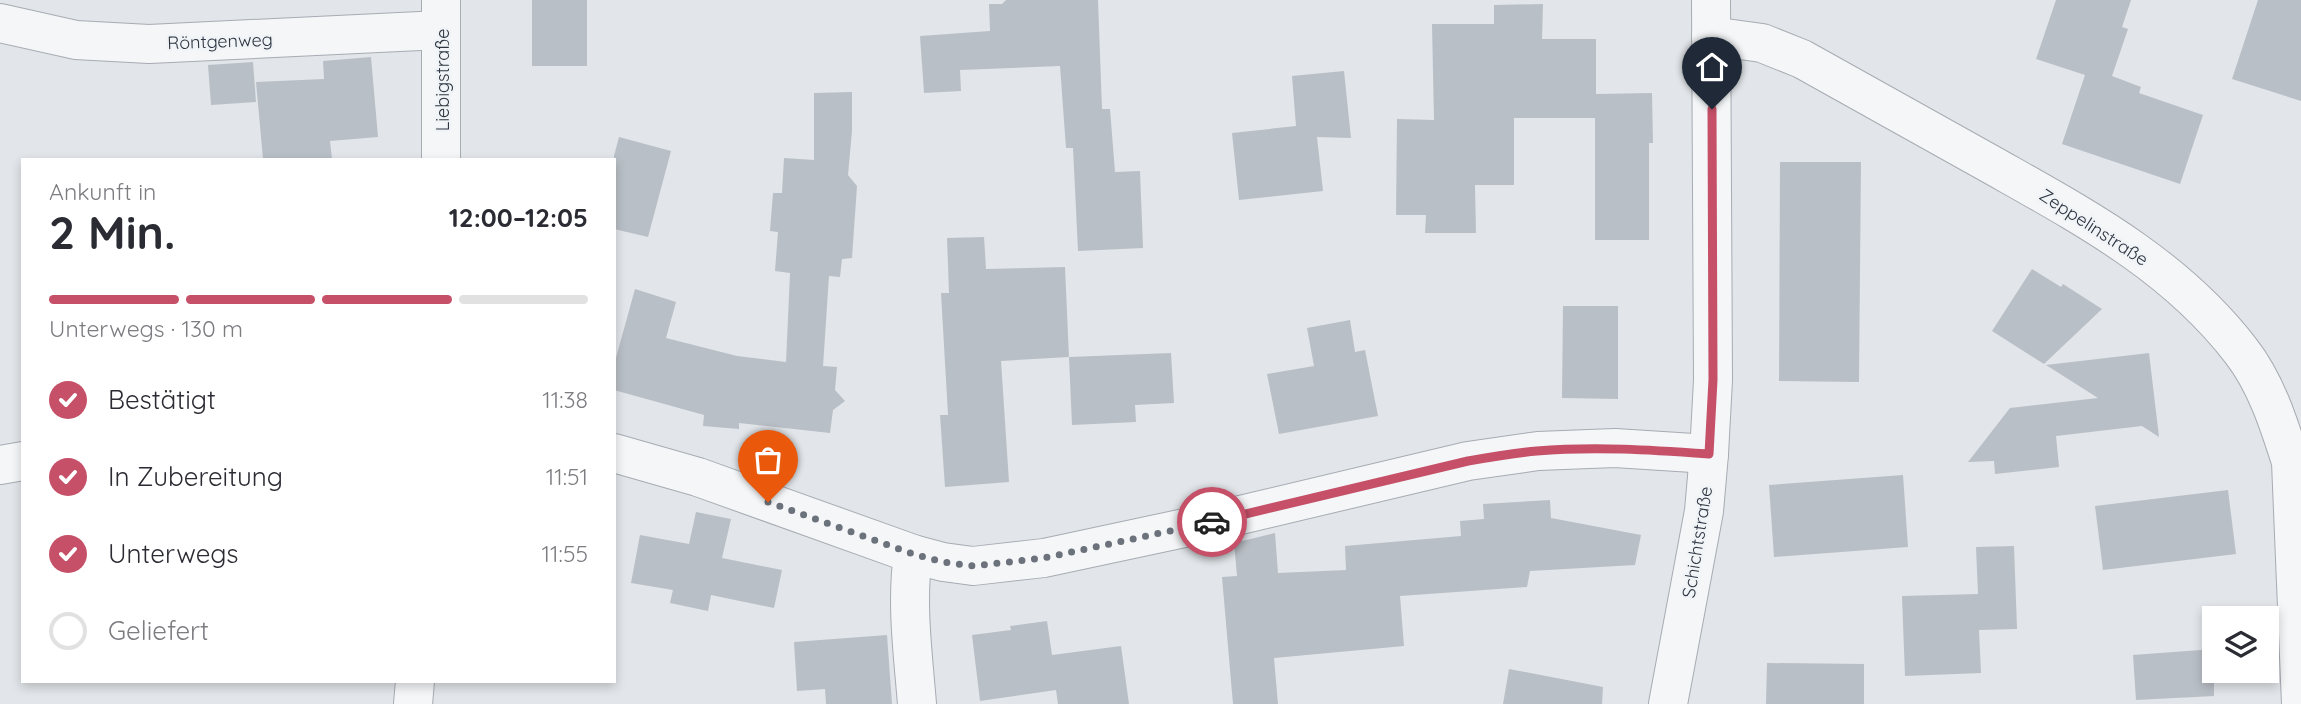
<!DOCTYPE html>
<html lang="de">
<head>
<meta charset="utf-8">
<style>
  :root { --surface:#fff; --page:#f2f2f3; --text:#2b2b33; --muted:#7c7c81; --line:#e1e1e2; --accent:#c55068 }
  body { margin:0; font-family:Quicksand,sans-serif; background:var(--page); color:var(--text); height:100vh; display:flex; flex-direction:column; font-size:26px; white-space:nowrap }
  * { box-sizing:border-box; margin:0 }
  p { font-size:23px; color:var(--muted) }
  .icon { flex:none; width:38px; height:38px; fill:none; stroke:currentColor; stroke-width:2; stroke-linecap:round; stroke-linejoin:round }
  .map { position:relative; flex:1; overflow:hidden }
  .sheet { position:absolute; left:21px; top:158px; width:595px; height:525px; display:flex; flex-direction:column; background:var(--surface); border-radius:0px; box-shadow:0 4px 10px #0003 }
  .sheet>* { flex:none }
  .buttons { position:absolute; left:2202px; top:606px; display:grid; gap:14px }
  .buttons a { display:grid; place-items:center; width:77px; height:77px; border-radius:0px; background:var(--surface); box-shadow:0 4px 10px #0003; font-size:35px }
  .pin { position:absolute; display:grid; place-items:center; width:60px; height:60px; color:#fff; margin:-72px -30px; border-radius:50% 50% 50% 0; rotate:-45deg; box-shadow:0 0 7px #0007 }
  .pin .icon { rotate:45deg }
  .courier { position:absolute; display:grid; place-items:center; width:70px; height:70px; margin:-35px; border:5px solid #c55068; border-radius:50%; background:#fff; color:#222; box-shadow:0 2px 9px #0007 }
  .overview em { font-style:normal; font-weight:800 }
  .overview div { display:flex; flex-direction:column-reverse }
  .overview { display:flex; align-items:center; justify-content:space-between; height:119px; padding:0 28px }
  h1 { font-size:46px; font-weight:800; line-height:52px }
  .bar { display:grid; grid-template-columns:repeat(4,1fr); gap:10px 7px; align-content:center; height:84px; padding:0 28px }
  .bar i { height:9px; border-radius:5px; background:var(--line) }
  .bar .on { background:var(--accent) }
  .bar p { grid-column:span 4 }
  ol { padding:0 28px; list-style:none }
  li { display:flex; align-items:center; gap:21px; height:77px }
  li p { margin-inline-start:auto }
  li .icon { padding:7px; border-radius:50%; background:var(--accent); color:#fff; stroke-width:4 }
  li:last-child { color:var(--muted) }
  li i { width:38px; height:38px; border:4px solid var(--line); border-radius:50% }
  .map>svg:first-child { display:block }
  .building { fill:#b9bfc6 }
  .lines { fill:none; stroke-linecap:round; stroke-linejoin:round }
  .minor-casing { stroke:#a7acb3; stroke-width:40 }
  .minor { stroke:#f4f6f8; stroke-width:38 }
  .done { stroke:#6b727b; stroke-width:7; stroke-dasharray:0 12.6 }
  .route { stroke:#c55068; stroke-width:9 }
  .labels { text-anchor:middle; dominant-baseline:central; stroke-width:5; stroke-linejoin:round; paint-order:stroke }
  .street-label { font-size:18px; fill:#2b3440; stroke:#f1f4f7 }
</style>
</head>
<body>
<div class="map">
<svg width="2301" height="704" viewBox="0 0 2301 704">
  <rect width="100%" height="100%" fill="#e2e5e9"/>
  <g class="building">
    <rect x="532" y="0" width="55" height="66"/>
    <polygon points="1006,0 1098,0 1102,109 1110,109 1115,172 1140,171 1143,248 1078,251 1073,148 1066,148 1060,66 960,70 961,91 924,93 920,36 990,31 989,4 1002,4"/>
    <polygon points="2056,0 2131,0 2122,27 2128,29 2112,76 2141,87 2139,93 2203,115 2180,184 2062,144 2085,75 2036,59"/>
    <polygon points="2258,0 2301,0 2301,101 2232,79"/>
    <polygon points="1543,4 1542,39 1596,39 1596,94 1652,93 1653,143 1649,143 1649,240 1595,240 1595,118 1514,118 1514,185 1475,185 1476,233 1425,233 1426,215 1396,215 1397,119 1434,120 1432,24 1494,24 1494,5"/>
    <polygon points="371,57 378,137 330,141 332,159 263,159 256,82 324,79 323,61"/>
    <polygon points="253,62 256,102 211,105 208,65"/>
    <polygon points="1344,71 1351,138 1317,137 1323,191 1239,200 1232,133 1296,126 1292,76"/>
    <polygon points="852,92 852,131 848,175 857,186 852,258 842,259 840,277 829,276 823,366 837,367 835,390 845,401 833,410 830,433 739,423 739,429 703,426 704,415 614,390 614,365 635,289 676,302 666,338 737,356 786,362 790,273 775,271 778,232 770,231 773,193 782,193 784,158 814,160 814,93"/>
    <polygon points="619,137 671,151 648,237 614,229 614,156"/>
    <polygon points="1780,162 1861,162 1859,382 1779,381"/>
    <polygon points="984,237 986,269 1065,267 1069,357 1001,361 1009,482 945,487 940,415 948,415 941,293 949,293 947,238"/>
    <polygon points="2032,269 2061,287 2063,284 2102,309 2044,364 1992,331"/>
    <polygon points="1563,306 1618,306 1618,399 1562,398"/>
    <polygon points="1350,320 1355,352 1365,350 1378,416 1279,434 1267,374 1314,366 1307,328"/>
    <polygon points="1171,353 1174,403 1135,405 1136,422 1072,425 1069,357"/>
    <polygon points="2149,353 2159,437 2142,426 2056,436 2059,467 1995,474 1994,461 1968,462 2010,408 2098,398 2046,365"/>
    <polygon points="1903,475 1908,547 1774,557 1769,485"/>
    <polygon points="2228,490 2236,554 2103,570 2095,506"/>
    <polygon points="1550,500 1551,518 1641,535 1635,565 1530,571 1527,587 1400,596 1404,646 1274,658 1278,704 1233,704 1222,577 1237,576 1234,543 1275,533 1278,573 1346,570 1345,546 1461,536 1460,521 1484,519 1483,504"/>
    <polygon points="696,512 731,519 722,558 782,570 774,608 711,595 708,611 670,603 673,590 631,583 640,535 689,544"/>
    <polygon points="2014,546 2017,629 1979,630 1981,673 1905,676 1902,596 1978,594 1976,547"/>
    <polygon points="1047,621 1052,655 1121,646 1129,704 1058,704 1056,690 980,701 972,635 1011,630 1010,626"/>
    <polygon points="887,635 892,704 826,704 825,689 797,691 794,642"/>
    <polygon points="2214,649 2214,696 2136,700 2133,655"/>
    <polygon points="1767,663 1864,664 1864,704 1766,704"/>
    <polygon points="1509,669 1603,687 1602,704 1503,704"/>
  </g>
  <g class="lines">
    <defs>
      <g id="minor">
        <polyline points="441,0 441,159"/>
        <polyline points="0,23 76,40 149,44 441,30"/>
        <path d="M1711 36 1762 43 1802 59C1865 94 1929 130 1992 165 2084 217 2175 265 2241 351 2266 383 2279 424 2291 462L2301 704"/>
        <polyline points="614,453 698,477 913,554 943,562 973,566 1044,558 1194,526 1468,461 1538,451 1615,448 1709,454"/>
        <polyline points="0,465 23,461"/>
        <path d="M913 554C906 604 913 654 917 704"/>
        <polyline points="413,704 415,681"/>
        <polyline points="1668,704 1704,511 1709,454 1713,380 1711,0"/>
      </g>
    </defs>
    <use href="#minor" class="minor-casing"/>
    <use href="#minor" class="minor"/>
  </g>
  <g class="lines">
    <polyline class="done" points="768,502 913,554 943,562 973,566 1044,558 1212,522"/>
    <path class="route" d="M1212 522 1468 461C1491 457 1514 453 1537 451 1595 446 1652 450 1709 454L1713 380 1712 109"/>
  </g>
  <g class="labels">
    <g class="street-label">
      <text transform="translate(220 41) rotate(-2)">Röntgenweg</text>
      <text transform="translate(442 80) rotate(-90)">Liebigstraße</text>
      <text transform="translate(2094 227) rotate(33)">Zeppelinstraße</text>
      <text transform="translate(1697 542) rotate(-81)">Schichtstraße</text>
    </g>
  </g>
</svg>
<div class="buttons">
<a><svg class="icon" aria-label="layers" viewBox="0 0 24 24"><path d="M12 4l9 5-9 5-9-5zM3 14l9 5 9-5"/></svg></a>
</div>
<div class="pin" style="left:768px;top:502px;background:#ea580c"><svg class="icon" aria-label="bag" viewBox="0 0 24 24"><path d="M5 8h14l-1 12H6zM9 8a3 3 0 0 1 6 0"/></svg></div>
<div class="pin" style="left:1712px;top:109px;background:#1f2937"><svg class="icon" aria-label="home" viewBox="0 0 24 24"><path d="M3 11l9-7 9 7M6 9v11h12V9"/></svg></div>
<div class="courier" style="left:1212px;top:522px"><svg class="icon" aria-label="car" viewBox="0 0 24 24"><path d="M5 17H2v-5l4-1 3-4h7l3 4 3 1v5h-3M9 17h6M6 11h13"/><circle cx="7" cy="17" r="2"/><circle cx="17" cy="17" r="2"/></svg></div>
<section class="sheet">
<div class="overview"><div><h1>2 Min.</h1><p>Ankunft in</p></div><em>12:00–12:05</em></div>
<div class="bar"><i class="on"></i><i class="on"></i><i class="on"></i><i></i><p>Unterwegs · 130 m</p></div>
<ol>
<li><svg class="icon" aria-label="check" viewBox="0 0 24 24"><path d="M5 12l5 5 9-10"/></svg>Bestätigt<p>11:38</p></li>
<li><svg class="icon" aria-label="check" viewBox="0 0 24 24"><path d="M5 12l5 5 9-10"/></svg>In Zubereitung<p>11:51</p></li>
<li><svg class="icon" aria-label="check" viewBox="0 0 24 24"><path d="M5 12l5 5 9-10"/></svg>Unterwegs<p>11:55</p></li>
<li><i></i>Geliefert</li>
</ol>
</section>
</div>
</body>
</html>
